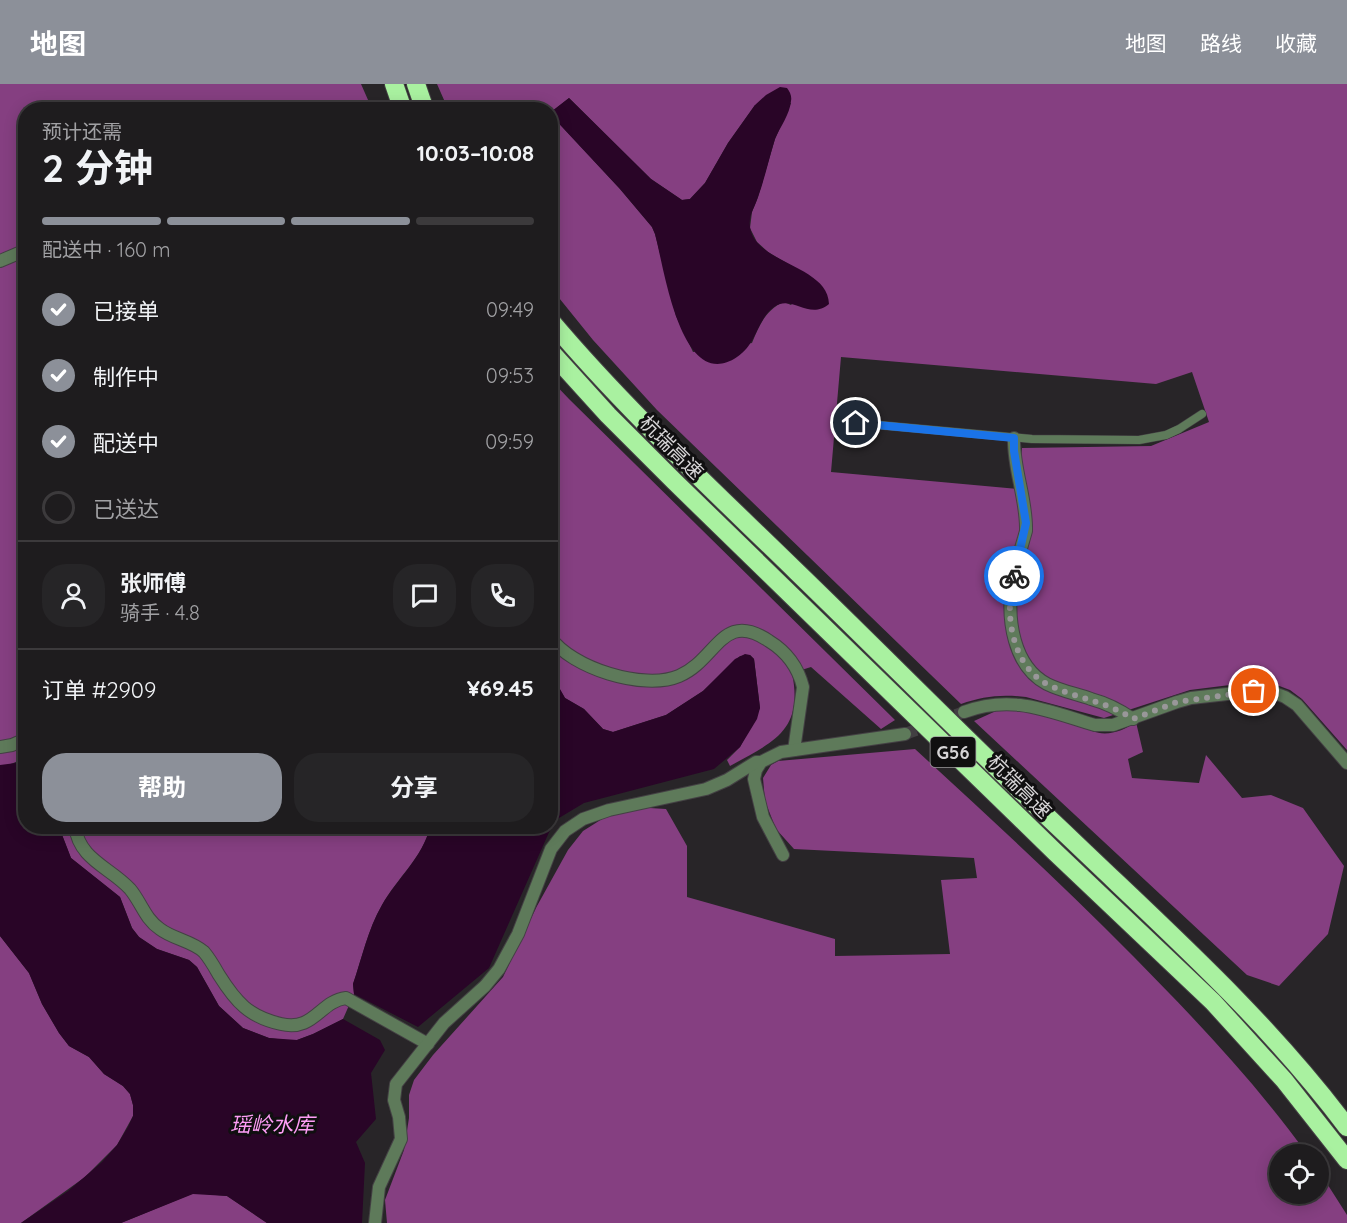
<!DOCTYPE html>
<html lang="zh">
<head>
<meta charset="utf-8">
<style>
  :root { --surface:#1e1c1e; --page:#262527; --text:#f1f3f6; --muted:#a1a1a4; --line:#3c3a3c; --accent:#8c9099 }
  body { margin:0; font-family:Quicksand,"Noto Sans SC",sans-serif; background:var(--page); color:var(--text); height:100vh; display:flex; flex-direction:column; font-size:22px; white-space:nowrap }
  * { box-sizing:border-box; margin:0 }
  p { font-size:20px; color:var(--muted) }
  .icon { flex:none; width:33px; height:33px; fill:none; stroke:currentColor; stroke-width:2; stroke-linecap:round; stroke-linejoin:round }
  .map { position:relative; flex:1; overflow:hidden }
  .side { position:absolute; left:18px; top:18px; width:540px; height:732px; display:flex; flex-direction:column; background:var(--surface); border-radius:24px; box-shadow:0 3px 15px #0003,0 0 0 2px var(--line) }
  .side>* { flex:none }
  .buttons { position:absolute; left:1269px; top:1060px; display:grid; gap:12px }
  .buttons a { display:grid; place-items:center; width:60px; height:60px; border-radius:50%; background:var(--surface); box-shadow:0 3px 15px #0003,0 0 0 2px var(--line); font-size:30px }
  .pin { position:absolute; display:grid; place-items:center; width:51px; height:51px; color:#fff; margin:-26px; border:3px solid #fff; border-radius:50%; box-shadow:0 2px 6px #0007 }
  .courier { position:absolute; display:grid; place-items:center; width:60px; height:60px; margin:-30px; border:4px solid #1a73e8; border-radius:50%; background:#fff; color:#222; box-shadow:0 2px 8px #0007 }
  .overview em { font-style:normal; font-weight:700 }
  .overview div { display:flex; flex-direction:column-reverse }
  .overview { display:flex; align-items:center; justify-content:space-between; height:102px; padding:0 24px }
  h1 { font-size:39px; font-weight:700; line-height:45px }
  .bar { display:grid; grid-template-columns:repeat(4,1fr); gap:9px 6px; align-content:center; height:72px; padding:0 24px }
  .bar i { height:8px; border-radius:4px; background:var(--line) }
  .bar .current { background:var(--accent) }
  .bar p { grid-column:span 4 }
  .line { display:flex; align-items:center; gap:15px; padding:0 24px; border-top:2px solid var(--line) }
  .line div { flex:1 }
  .round { display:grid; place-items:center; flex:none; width:63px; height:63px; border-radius:24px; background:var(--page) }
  ol { padding:0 24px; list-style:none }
  li { display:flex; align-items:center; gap:18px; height:66px }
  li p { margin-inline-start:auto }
  li .icon { padding:6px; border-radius:50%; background:var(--accent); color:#fff; stroke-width:4 }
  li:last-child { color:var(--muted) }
  li i { width:33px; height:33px; border:3px solid var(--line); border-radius:50% }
  .action { display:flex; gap:12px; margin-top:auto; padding:12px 24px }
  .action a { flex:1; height:69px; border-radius:24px; background:var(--accent); color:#fff; font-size:24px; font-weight:700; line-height:69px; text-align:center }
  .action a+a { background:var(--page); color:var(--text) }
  header { display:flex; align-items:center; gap:36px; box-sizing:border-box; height:84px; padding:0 30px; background:var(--accent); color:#fff }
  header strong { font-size:28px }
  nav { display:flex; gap:33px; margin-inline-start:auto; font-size:21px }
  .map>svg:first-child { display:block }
  .forest { fill:#853f81; fill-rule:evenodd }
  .water { fill:#290527 }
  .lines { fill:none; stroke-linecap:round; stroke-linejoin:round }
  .street-tunnel { stroke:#423f42; stroke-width:12; stroke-dasharray:12 6; stroke-linecap:butt }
  .lane-casing { stroke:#444144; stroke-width:9 }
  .street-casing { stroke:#444144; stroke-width:14 }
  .highway-casing { stroke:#444144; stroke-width:20 }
  .lane { stroke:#5e7a5a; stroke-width:8 }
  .street { stroke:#5e7a5a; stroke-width:12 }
  .highway { stroke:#a9f1a0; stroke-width:18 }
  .done { stroke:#999799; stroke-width:6; stroke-dasharray:0 10.8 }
  .route { stroke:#1a73e8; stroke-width:8 }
  .labels { text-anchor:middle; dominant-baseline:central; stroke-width:6; stroke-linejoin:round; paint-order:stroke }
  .shield { fill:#100f10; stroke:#9b999b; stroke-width:1.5 }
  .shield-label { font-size:18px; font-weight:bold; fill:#d6d4d6 }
  .street-label { font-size:20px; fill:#d6d4d6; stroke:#100f10 }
  .water-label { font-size:21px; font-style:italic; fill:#fe9df6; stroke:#100f10 }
</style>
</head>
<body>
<header>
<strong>地图</strong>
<nav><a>地图</a><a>路线</a><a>收藏</a></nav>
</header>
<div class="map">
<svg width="1347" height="1139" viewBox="0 0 1347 1139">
  <rect width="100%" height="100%" fill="#282528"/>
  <g class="forest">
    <path d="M0 0H361L372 25 26 26V672C17 678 10 682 0 681Z"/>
    <path d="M437 0H1347V666L1302 615 1290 606 1274 600 1254 598 1190 606 1104 634 1026 613C1002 610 983 612 961 620L657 326 593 256 551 204V31L620 105 652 143 655 150 676 232 693 268 752 259C759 242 766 225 784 218L791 221 814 195 768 168 757 158 750 144 752 128 758 113 775 55 791 19 755 21 728 59 705 99 690 115 682 116 651 95 569 14 551 28 550 26 448 25ZM841 273 1156 300 1192 288 1209 338 1151 362 1022 364 1018 405 831 388Z"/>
    <path d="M550 295 569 315 895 636 881 645 811 583 792 589C804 647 773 658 730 682L727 676 740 663 760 624 754 575 750 571 740 572 703 607 666 631 613 648 603 645 584 625 565 614 550 589Z"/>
    <path d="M1010 626C1032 627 1054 633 1075 639 1081 641 1086 645 1092 647 1107 653 1123 647 1136 638L1143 668 1128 675 1132 694 1199 699 1206 671 1242 714 1271 711 1303 724 1344 782 1328 850 1279 902 1247 891 974 637 996 627Z"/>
    <path d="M915 665C989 733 1063 801 1133 872 1197 937 1254 997 1308 1071H1280V1110H1318L1319 1087 1347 1131V1139H387L385 1116 404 1066 409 1034V1011L414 996 433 971 503 893 537 822 568 766 583 747 610 730 633 723 666 725 687 762V813L835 855V872L950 870 941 796 977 794 974 774 794 765 776 745 765 717 763 694 771 681 778 677Z"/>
    <path d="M59 743H430C423 773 397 794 382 821 368 845 362 874 353 900L354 910 343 935 313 950 297 956H286L269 954 243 944 219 922 197 883 189 876 157 865 139 853 132 844 120 813 71 774Z"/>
    <polygon points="0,852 29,889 42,920 59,949 69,962 89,973 104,990 123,1002 130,1010 133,1021 133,1032 117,1061 85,1093 21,1139 0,1139"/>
    <polygon points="194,1109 227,1112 267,1139 121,1139"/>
  </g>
  <g class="water">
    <path d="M780 3 787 4C790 8 792 12 791 17 790 30 780 43 775 55 769 74 765 94 758 113 755 123 748 132 750 143 755 180 828 181 829 220 809 237 792 210 774 223 756 236 758 259 737 273 681 311 664 183 655 150L652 143 620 105 551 31V28L569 14 651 95 682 116 690 115 705 99 728 59 755 21 766 11Z"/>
    <path d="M745 570 750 571 754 575 760 624 757 635 740 663 714 685 584 719 554 737 489 884 418 943 354 910 353 900C362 874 368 845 382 821 397 795 423 773 430 743L550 742 551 589 565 614 584 625 603 645 613 648 666 631 703 607 735 575Z"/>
    <polygon points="25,672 26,742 59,743 71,774 120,813 132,844 139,853 157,865 189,876 197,883 219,922 243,944 269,954 297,956 313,950 343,935 380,956 385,966 371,989 376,1035 356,1058 365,1079 362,1139 267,1139 227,1112 193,1110 121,1139 21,1139 68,1107 102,1078 117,1061 128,1043 133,1032 133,1021 130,1010 123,1002 104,990 89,973 69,962 59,949 42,920 29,889 0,852 0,681 16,679"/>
  </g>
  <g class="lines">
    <polyline class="street-tunnel" points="905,650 964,628"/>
    <defs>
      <polyline id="lane" points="856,339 1032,355 1139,356 1166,351 1179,345 1202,330"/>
      <g id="street">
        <polyline points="0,177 26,166"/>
        <path d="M1014 354C1013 385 1027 415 1026 447 1021 465 1015 483 1012 501 1007 535 1013 582 1047 600 1061 607 1077 610 1091 615 1106 619 1120 626 1133 635"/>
        <path d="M550 553C571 584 644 607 679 592 717 576 722 525 769 557 787 568 798 583 803 603L794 666"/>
        <path d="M964 628C1013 610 1047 627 1095 641H1113L1177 618 1191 614 1254 607 1272 608 1285 613 1297 621 1347 679"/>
        <polyline points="0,663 12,661 26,655"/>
        <path d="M75 742C79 776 110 783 130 805 141 818 145 835 160 845 173 855 192 857 204 868 210 875 215 884 219 891 236 918 249 933 281 940 314 948 320 917 346 914L428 960"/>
        <polyline points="783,771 763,733 754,695 756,686 761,678 781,668 905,650"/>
        <polyline points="375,1139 379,1103 401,1055 399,1033 394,1016 396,1000 444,939 485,902 499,885 518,850 551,765 565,747 583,735 609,726 706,705 727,696 756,678 761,678"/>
      </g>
      <g id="highway">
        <polyline points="394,0 403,26"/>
        <polyline points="416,0 425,26"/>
        <path d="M550 236C626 326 713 406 797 488 889 577 978 668 1071 755 1169 849 1265 934 1347 1043"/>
        <polyline points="550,267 608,331 674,397 1055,768 1213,918 1284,996 1347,1076"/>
      </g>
    </defs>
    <use href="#lane" class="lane-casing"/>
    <use href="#street" class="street-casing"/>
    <use href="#highway" class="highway-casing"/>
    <use href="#lane" class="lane"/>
    <use href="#street" class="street"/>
    <use href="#highway" class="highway"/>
  </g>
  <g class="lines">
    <path class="done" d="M1014 492C1004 528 1011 581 1047 600 1076 615 1104 616 1133 635L1177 618 1254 607"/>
    <polyline class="route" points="856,339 1014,354 1014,367 1026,439 1014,492"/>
  </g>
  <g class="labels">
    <rect class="shield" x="930.5" y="653" width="45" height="30" rx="4.5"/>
    <g class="shield-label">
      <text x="953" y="668">G56</text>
    </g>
    <g class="street-label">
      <text transform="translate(672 363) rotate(45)">杭瑞高速</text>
      <text transform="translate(1020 702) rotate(45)">杭瑞高速</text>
    </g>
    <g class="water-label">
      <text x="272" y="1040">瑶岭水库</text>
    </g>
  </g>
</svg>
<div class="buttons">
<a><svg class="icon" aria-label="locate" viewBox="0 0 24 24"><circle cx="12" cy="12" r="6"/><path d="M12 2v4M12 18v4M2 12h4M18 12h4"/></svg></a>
</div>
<div class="pin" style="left:1254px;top:607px;background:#ea580c"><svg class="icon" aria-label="bag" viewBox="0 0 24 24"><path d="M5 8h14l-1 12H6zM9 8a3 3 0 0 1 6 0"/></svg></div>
<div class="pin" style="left:856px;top:339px;background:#1f2937"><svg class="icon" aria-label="home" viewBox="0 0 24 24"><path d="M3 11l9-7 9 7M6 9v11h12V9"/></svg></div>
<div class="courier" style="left:1014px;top:492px"><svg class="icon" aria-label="bike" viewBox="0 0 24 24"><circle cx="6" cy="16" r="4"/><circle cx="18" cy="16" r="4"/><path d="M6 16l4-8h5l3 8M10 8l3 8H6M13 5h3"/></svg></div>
<section class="side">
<div class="overview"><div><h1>2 分钟</h1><p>预计还需</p></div><em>10:03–10:08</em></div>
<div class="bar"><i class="current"></i><i class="current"></i><i class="current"></i><i></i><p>配送中 · 160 m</p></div>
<ol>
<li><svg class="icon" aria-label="check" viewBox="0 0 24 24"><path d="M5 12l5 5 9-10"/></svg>已接单<p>09:49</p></li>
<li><svg class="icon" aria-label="check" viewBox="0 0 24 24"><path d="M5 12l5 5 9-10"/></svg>制作中<p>09:53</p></li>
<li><svg class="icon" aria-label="check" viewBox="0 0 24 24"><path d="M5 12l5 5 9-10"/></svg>配送中<p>09:59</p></li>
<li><i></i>已送达</li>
</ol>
<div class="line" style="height:108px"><a class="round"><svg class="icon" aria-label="person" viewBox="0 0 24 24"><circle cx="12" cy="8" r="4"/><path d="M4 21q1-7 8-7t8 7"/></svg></a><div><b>张师傅</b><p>骑手 · 4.8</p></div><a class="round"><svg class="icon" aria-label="chat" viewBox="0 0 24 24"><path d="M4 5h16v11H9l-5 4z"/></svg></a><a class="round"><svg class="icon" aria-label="phone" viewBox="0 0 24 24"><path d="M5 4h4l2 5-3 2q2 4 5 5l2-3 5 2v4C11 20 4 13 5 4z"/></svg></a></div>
<div class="line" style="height:78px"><div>订单 #2909</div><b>¥69.45</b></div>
<div class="action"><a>帮助</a><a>分享</a></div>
</section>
</div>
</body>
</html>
